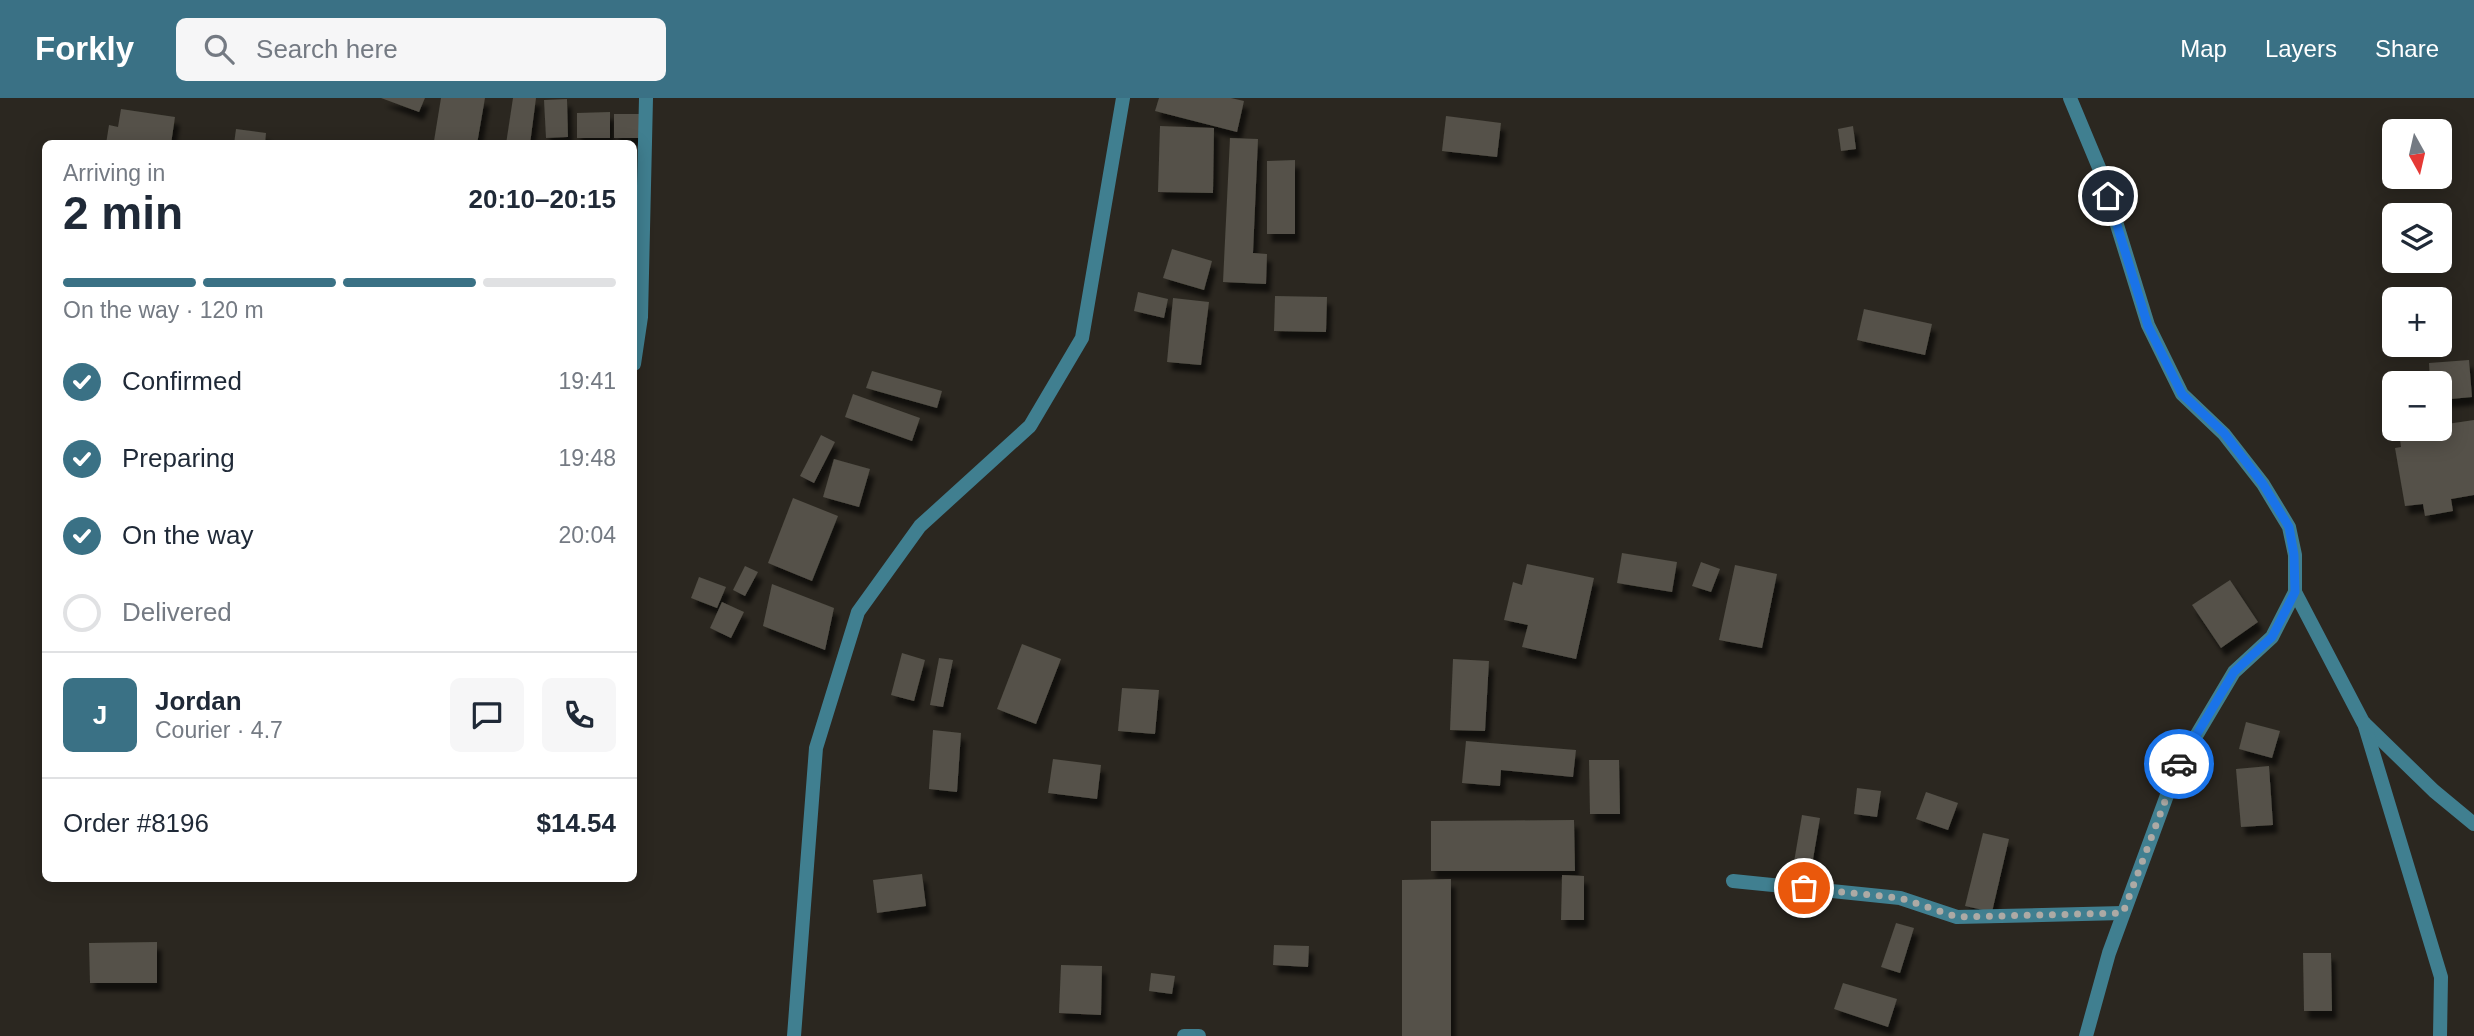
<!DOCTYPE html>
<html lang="en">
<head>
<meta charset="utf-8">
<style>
  :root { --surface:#fff; --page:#f6f6f7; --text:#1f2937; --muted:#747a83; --line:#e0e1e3; --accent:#3a7185 }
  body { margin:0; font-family:Arial,sans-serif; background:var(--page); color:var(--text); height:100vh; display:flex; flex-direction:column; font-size:26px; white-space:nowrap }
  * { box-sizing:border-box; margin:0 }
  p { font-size:23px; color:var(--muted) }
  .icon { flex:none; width:38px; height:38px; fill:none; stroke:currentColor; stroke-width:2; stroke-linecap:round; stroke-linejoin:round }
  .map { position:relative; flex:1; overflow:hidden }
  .drawer { position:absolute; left:42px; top:42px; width:595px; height:742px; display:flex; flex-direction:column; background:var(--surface); border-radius:10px; box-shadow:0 4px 18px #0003 }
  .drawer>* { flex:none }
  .needle { width:46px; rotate:172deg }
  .fabs { position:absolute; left:2382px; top:21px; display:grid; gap:14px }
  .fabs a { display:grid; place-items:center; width:70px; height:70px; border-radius:10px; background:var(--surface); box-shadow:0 4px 18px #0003; font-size:35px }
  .pin { position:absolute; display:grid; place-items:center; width:60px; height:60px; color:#fff; margin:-30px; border:4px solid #fff; border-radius:50%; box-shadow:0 2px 7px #0007 }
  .courier { position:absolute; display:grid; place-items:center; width:70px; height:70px; margin:-35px; border:5px solid #1a73e8; border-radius:50%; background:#fff; color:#222; box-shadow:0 2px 9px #0007 }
  .head em { font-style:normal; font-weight:800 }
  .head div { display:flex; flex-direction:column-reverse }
  .head { display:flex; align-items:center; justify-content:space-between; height:119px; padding:0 21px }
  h1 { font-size:46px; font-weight:800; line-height:52px }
  .bar { display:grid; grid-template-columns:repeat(4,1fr); gap:10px 7px; align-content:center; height:84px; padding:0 21px }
  .bar i { height:9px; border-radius:5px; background:var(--line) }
  .bar .selected { background:var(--accent) }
  .bar p { grid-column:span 4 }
  .line { display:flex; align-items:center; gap:18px; padding:0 21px; border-top:2px solid var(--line) }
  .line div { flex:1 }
  .round { display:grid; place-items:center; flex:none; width:74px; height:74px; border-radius:10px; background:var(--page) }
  ol { padding:0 21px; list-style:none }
  li { display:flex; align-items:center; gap:21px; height:77px }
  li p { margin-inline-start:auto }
  li .icon { padding:7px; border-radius:50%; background:var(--accent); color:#fff; stroke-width:4 }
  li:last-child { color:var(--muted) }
  li i { width:38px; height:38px; border:4px solid var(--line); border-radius:50% }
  header { display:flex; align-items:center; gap:42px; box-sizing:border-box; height:98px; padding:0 35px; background:var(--accent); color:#fff }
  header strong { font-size:33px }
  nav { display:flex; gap:38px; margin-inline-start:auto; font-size:24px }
  .search { width:490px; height:63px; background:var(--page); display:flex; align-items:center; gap:18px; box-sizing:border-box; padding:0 24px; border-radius:10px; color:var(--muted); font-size:26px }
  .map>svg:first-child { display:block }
  .building { fill:#545148; filter:url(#shadow) }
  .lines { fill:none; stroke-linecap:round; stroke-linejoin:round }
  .street { stroke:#407f90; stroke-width:14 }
  .done { stroke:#adaaa5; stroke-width:7; stroke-dasharray:0 12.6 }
  .route { stroke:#1a73e8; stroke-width:9 }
</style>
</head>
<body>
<header>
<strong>Forkly</strong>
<div class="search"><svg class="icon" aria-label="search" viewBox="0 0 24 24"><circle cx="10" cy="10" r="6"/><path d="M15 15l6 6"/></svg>Search here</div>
<nav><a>Map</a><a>Layers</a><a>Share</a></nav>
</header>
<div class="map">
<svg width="2474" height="938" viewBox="0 0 2474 938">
  <defs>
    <filter id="shadow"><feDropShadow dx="4.5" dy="8" stdDeviation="2" flood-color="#0009"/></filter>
  </defs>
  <rect width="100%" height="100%" fill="#2b2720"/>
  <g class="building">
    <polygon points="381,0 425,0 419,14"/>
    <polygon points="441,0 485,0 477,46 434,43"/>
    <polygon points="513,0 536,0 530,46 506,46"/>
    <polygon points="1159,0 1231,0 1244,3 1237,34 1155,13"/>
    <polygon points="567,1 568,39 546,40 544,2"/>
    <polygon points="121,11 175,19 171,46 106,46 109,27 118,29"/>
    <polygon points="610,14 610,40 577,40 577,15"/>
    <rect x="614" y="16" width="28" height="24"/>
    <polygon points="1446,18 1501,25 1497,59 1442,53"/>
    <polygon points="1160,28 1214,30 1213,95 1158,94"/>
    <polygon points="1853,28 1856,51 1841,53 1838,31"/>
    <polygon points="236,31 266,35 265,46 234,46"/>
    <polygon points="1230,40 1258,41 1253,155 1267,156 1266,186 1223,184"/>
    <polygon points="1295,62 1295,136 1267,136 1267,63"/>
    <polygon points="1172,151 1212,163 1204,192 1163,180"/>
    <polygon points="1138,194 1168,201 1164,220 1134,213"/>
    <polygon points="1275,198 1327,199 1326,234 1274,233"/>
    <polygon points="1173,200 1209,204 1201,267 1167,264"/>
    <polygon points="1864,211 1932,226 1925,257 1857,242"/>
    <polygon points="2469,262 2472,299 2440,302 2440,285 2430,285 2429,265"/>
    <polygon points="872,273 942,293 937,310 866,290"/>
    <polygon points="853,296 920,320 912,343 845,319"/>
    <polygon points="2474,322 2474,397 2451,401 2453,413 2425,418 2423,406 2405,408 2395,350 2401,349 2399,334 2440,331 2440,327"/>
    <polygon points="821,337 835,344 814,385 800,378"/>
    <polygon points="834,361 870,371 859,409 823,399"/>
    <polygon points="793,400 838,418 812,483 768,465"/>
    <polygon points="1622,455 1677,464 1672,494 1617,485"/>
    <polygon points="1701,464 1720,471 1711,494 1692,488"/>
    <polygon points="1527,466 1594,480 1576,561 1522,549 1528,527 1504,522 1513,484 1522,487"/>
    <polygon points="1735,467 1777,476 1762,550 1719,542"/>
    <polygon points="745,468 758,474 745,498 733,492"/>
    <polygon points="699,479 726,489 717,510 691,500"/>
    <polygon points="2230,482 2258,524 2221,550 2192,507"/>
    <polygon points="772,486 834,510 825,552 763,528"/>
    <polygon points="722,504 744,514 731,540 710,530"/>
    <polygon points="1022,546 1061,561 1036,626 997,611"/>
    <polygon points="902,555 925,562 914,603 891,597"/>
    <polygon points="939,560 953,562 943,609 930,607"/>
    <polygon points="1453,561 1489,563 1485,633 1450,632"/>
    <polygon points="1122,590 1159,592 1155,636 1118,633"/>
    <polygon points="2246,624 2280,633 2272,660 2239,651"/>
    <polygon points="933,632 961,635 957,694 929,691"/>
    <polygon points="1466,643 1576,652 1573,679 1501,672 1500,688 1462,685"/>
    <polygon points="1053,661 1101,667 1097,701 1048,695"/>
    <polygon points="1589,662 1619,662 1620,716 1590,716"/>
    <polygon points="2269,668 2273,727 2241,729 2236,671"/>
    <polygon points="1857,690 1881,693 1877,719 1854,716"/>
    <polygon points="1926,694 1958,705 1948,732 1916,721"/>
    <polygon points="1802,717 1820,720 1811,773 1793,770"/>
    <polygon points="1574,722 1575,773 1431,773 1431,723"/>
    <polygon points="1983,735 2009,741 1992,814 1965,808"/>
    <polygon points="922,776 926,808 877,815 873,782"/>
    <polygon points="1562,777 1584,778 1584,822 1561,822"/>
    <polygon points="1451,781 1451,938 1402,938 1402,782"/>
    <polygon points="1896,825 1914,830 1900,875 1881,869"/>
    <polygon points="157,844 157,885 90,885 89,845"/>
    <polygon points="1274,847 1309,848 1308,869 1273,867"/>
    <polygon points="2303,855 2331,855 2332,913 2304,913"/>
    <polygon points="1061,867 1102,868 1101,917 1059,915"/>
    <polygon points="1151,875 1175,878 1172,896 1149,893"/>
    <polygon points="1843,885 1897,901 1888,929 1834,911"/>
  </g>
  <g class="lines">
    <g class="street">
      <polyline points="2070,0 2100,72 2148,227 2182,296 2224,336 2263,386 2289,429 2295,457 2295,494 2363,624 2434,693 2474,726"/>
      <polyline points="634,266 641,219 646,0"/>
      <polyline points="2364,625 2441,879 2440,938"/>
      <polyline points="1733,783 1900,800 1957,819 2123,815"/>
      <polyline points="794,938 816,650 858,514 920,428 1030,328 1082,240 1123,0"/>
      <polyline points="1184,938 1199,938"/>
      <polyline points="2086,938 2109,855 2177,670 2234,574 2272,539 2295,494"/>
    </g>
  </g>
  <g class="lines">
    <polyline class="done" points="1804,790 1900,800 1957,819 2123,815 2179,666"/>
    <polyline class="route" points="2108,98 2148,228 2182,296 2224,335 2263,386 2289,429 2294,457 2295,494 2272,539 2234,574 2179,666"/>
  </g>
</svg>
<div class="fabs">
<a><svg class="needle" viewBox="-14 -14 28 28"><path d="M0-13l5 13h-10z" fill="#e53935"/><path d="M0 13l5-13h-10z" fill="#747a83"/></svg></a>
<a><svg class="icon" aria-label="layers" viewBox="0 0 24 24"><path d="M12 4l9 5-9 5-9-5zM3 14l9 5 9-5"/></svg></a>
<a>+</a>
<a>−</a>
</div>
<div class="pin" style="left:1804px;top:790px;background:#ea580c"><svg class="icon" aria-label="bag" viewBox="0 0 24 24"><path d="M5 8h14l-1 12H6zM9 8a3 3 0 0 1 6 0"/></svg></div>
<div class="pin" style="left:2108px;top:98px;background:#1f2937"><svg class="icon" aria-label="home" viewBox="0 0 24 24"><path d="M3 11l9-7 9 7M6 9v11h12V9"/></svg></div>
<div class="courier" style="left:2179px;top:666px"><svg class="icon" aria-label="car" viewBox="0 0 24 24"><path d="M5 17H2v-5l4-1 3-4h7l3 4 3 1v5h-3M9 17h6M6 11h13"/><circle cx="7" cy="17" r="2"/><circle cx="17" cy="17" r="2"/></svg></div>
<section class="drawer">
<div class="head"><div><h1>2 min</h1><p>Arriving in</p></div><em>20:10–20:15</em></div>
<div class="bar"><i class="selected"></i><i class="selected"></i><i class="selected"></i><i></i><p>On the way · 120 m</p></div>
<ol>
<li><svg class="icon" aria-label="check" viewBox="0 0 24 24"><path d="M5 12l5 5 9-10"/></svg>Confirmed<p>19:41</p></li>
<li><svg class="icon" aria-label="check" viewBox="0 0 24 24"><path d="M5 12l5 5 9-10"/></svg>Preparing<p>19:48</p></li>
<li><svg class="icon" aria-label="check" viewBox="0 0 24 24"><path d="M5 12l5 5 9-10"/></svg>On the way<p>20:04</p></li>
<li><i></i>Delivered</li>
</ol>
<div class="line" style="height:126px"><b class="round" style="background:var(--accent);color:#fff">J</b><div><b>Jordan</b><p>Courier · 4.7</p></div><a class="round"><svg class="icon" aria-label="chat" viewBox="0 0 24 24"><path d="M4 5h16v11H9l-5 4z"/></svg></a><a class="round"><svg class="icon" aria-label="phone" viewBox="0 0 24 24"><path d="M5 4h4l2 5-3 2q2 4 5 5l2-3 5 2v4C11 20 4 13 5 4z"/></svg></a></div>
<div class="line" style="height:91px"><div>Order #8196</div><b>$14.54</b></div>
</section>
</div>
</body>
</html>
